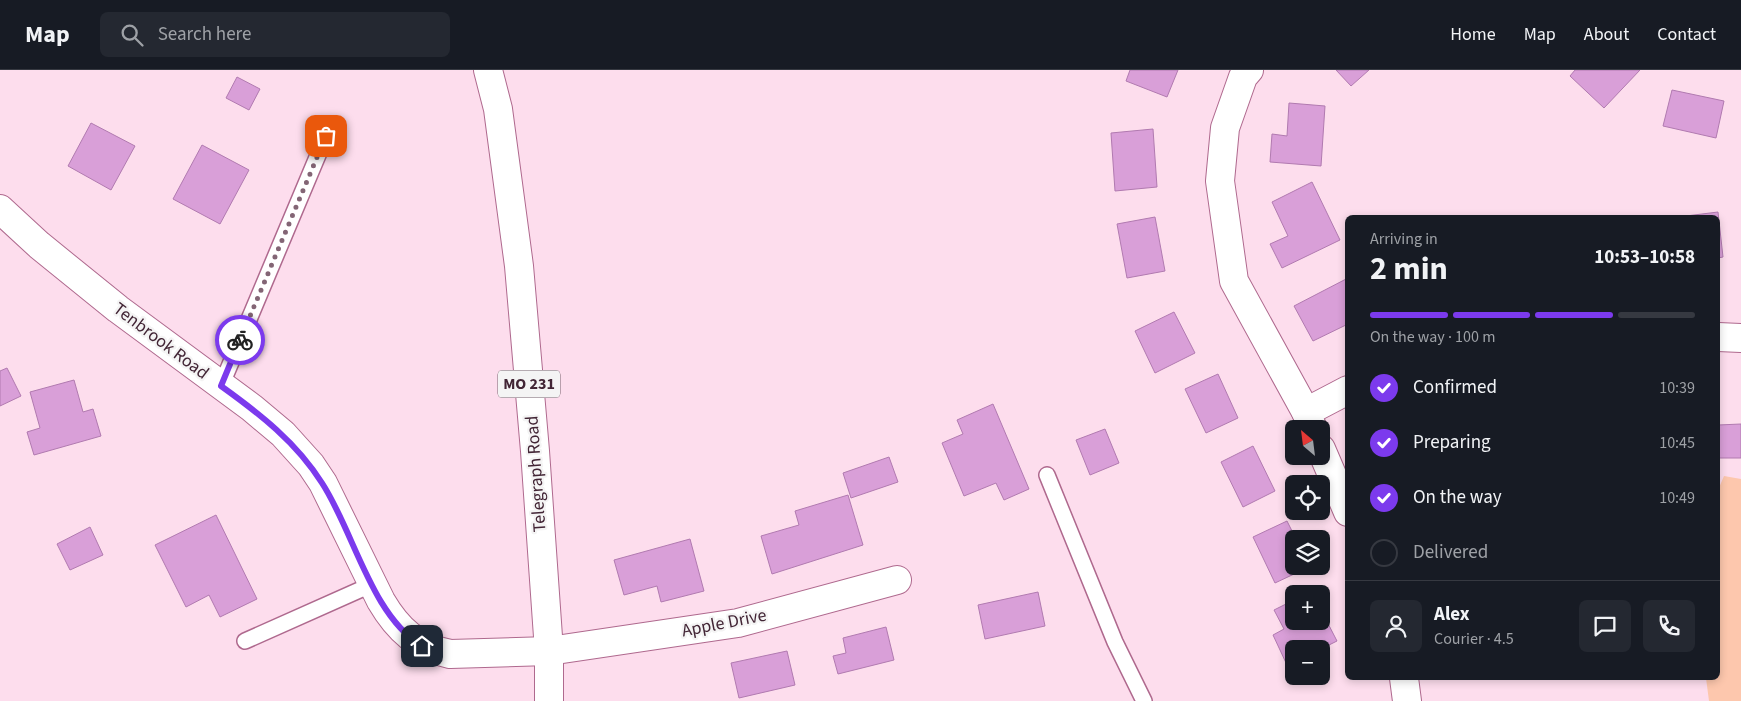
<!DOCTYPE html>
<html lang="en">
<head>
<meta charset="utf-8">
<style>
  :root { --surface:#171b24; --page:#242831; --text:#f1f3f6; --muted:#9ea1a6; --line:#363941; --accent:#7c3aed }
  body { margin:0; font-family:"Source Sans 3",sans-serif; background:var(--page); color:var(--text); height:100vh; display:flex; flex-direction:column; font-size:19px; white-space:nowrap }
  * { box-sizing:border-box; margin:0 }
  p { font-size:16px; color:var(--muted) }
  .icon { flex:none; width:28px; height:28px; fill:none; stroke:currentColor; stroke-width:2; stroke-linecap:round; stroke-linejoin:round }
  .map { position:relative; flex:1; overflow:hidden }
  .panel { position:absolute; left:1345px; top:145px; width:375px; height:465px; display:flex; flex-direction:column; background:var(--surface); border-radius:8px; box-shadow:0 2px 8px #0003 }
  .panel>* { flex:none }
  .needle { width:32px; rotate:332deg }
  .tools { position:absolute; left:1285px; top:350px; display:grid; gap:10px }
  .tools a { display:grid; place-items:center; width:45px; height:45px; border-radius:8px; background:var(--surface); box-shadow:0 2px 8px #0003; font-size:25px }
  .pin { position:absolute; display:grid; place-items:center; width:42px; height:42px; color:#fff; margin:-21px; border-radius:10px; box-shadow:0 2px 8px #0006 }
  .courier { position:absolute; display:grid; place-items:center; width:50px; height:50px; margin:-25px; border:4px solid #7c3aed; border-radius:50%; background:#fff; color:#222; box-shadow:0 1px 6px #0007 }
  .overview em { font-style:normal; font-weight:700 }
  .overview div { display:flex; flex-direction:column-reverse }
  .overview { display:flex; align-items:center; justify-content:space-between; height:85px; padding:0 25px }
  h1 { font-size:32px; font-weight:700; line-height:38px }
  .bar { display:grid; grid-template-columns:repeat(4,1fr); gap:8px 5px; align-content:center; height:60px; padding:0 25px }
  .bar i { height:6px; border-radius:4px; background:var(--line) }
  .bar .active { background:var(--accent) }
  .bar p { grid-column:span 4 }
  .line { display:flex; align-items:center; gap:12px; padding:0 25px; border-top:1px solid var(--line) }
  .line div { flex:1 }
  .round { display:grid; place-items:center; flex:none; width:52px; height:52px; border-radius:8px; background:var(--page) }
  ol { padding:0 25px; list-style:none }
  li { display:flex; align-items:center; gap:15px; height:55px }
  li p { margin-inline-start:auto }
  li .icon { padding:5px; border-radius:50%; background:var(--accent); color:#fff; stroke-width:4 }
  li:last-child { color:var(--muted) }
  li i { width:28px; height:28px; border:2px solid var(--line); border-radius:50% }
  header { display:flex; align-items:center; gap:30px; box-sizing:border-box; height:70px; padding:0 25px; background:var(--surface); border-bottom:1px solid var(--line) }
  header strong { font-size:24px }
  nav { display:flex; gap:28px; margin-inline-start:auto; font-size:18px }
  .search { width:350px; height:45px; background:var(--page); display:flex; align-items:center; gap:12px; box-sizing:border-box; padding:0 18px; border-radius:8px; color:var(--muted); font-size:19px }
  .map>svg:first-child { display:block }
  .green { fill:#fdc7ad }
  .building { fill:#d99fd8; stroke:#b17ab0 }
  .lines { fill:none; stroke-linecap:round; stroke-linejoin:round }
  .service-casing { stroke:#af698e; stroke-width:18 }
  .minor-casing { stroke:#af698e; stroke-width:30 }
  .tertiary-casing { stroke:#af698e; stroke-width:30 }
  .primary-casing { stroke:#af698e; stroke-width:30 }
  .service { stroke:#fff; stroke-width:15 }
  .minor { stroke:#fff; stroke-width:28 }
  .tertiary { stroke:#fff; stroke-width:28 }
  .primary { stroke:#fff; stroke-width:28 }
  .done { stroke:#836575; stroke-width:5; stroke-dasharray:0 9 }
  .route { stroke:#7c3aed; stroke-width:6 }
  .labels { text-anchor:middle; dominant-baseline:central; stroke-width:4.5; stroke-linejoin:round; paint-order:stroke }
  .shield { fill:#f4f4f4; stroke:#77636e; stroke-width:1 }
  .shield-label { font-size:16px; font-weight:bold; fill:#422535 }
  .street-label { font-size:18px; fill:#422535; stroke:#f4f4f4 }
</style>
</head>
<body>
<header>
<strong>Map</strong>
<div class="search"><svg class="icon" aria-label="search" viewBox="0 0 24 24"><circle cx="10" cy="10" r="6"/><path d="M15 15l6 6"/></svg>Search here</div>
<nav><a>Home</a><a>Map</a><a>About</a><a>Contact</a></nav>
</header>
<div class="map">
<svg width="1741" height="631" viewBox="0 0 1741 631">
  <rect width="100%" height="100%" fill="#fddded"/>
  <polygon class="green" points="1724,406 1741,409 1741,631 1709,631 1706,608 1718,608 1718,420"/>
  <g class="building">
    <polygon points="1130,0 1178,0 1167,27 1126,11"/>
    <polygon points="1336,0 1369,0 1351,16"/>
    <polygon points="1575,0 1640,0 1604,38 1570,6"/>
    <polygon points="237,7 260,19 249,40 226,28"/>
    <polygon points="1672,20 1724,31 1716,68 1663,56"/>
    <polygon points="1289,33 1325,36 1321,96 1270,92 1272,64 1287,66"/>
    <polygon points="91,53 135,76 111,120 68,96"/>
    <polygon points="1153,59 1157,117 1115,121 1111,63"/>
    <polygon points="202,75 249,100 220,154 173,129"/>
    <polygon points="1312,112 1340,170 1282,198 1270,174 1288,166 1272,132"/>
    <polygon points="1718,142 1723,187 1718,188 1718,148 1670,148"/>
    <polygon points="1155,147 1165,201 1127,208 1117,154"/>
    <polygon points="1348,208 1348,254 1313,271 1294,236"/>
    <polygon points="1174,242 1195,283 1155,303 1135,261"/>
    <polygon points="7,298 21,326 0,336 0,301"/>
    <polygon points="1218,304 1238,348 1206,363 1185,319"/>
    <polygon points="74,310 83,342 93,339 101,366 34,385 27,362 40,358 30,322"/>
    <polygon points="993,334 1029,419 1004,430 996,413 964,426 942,373 963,364 957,350"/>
    <polygon points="1741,354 1741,388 1718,388 1718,355"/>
    <polygon points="1105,359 1119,393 1090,405 1076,370"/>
    <polygon points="1253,376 1275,421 1243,437 1221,392"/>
    <polygon points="889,387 898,412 851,428 843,403"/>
    <polygon points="848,425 863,475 772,504 761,466 799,455 795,441"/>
    <polygon points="216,445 257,529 220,547 209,525 186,537 155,475"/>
    <polygon points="1287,451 1296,469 1294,469 1294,496 1309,497 1275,513 1253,467"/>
    <polygon points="90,457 103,485 70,500 57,474"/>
    <polygon points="690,469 704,521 661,532 657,516 624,525 614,490"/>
    <polygon points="1038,522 1045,556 985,569 978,535"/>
    <polygon points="1294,530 1294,551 1321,551 1321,540 1337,571 1321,579 1294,579 1294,592 1287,595 1273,565 1284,559 1274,540"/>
    <polygon points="886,557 894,590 838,604 833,586 846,583 843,568"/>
    <polygon points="787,581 795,615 739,628 731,593"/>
  </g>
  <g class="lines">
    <defs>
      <g id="service">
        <polyline points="221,316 326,66"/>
        <polyline points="1047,405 1115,572 1144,631"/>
        <polyline points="245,571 373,514"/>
      </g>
      <g id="minor">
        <polyline points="1249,0 1243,7 1225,58 1220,111 1234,211 1306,342 1313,359"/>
        <polyline points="1718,267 1741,268"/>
        <polyline points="1306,342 1348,320"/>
        <polyline points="1321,379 1348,442"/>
        <polyline points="549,581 738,553 897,510"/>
        <polyline points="1404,608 1407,631"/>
      </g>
      <path id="tertiary" d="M0 139 39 175 118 239 252 338 283 364 311 395 323 413 381 531C398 560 417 577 450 584L549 581"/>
      <polyline id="primary" points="488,0 498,39 519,196 535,381 549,581 549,631"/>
    </defs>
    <use href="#service" class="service-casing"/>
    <use href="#minor" class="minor-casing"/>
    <use href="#tertiary" class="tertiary-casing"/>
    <use href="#primary" class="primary-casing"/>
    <use href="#service" class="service"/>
    <use href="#minor" class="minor"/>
    <use href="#tertiary" class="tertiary"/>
    <use href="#primary" class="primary"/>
  </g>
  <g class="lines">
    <polyline class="done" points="240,270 326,66"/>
    <path class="route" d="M240 270 221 316C260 344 296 372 322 413 354 462 371 545 422 576"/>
  </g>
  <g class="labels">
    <rect class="shield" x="498" y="300.5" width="62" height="27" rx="4"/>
    <g class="shield-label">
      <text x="529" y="314">MO 231</text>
    </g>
    <g class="street-label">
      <text transform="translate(161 271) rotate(37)">Tenbrook Road</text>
      <text transform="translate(536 404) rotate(-94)">Telegraph Road</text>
      <text transform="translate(724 553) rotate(-11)">Apple Drive</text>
    </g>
  </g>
</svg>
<div class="tools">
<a><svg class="needle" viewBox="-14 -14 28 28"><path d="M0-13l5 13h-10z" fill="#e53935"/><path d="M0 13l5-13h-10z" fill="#9ea1a6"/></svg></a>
<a><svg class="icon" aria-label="locate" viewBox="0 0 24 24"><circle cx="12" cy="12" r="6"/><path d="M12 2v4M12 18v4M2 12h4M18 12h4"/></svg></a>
<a><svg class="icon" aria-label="layers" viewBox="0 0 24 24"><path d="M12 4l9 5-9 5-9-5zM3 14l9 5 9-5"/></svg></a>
<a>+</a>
<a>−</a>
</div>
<div class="pin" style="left:326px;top:66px;background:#ea580c"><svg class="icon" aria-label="bag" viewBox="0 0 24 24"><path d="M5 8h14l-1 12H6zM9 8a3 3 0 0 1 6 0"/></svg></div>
<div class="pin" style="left:422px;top:576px;background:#1f2937"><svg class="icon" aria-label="home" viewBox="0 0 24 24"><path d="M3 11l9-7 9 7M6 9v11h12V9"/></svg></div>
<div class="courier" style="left:240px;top:270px"><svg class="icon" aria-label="bike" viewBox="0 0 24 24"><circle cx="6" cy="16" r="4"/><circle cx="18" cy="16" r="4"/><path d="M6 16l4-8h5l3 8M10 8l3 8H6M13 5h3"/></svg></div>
<section class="panel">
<div class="overview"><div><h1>2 min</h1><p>Arriving in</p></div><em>10:53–10:58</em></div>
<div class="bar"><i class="active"></i><i class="active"></i><i class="active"></i><i></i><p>On the way · 100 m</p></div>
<ol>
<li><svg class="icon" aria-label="check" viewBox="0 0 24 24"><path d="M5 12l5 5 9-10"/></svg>Confirmed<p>10:39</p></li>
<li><svg class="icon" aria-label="check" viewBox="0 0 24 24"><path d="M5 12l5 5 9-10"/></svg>Preparing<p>10:45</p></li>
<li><svg class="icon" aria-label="check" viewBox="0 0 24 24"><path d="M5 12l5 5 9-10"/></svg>On the way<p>10:49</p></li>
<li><i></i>Delivered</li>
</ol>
<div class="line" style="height:90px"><a class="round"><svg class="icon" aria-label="person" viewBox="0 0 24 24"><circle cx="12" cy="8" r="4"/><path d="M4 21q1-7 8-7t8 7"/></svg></a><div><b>Alex</b><p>Courier · 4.5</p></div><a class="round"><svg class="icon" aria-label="chat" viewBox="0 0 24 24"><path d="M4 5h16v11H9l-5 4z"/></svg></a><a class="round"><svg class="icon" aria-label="phone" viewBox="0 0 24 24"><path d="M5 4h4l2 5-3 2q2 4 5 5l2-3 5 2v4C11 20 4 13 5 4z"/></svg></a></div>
</section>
</div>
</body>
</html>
